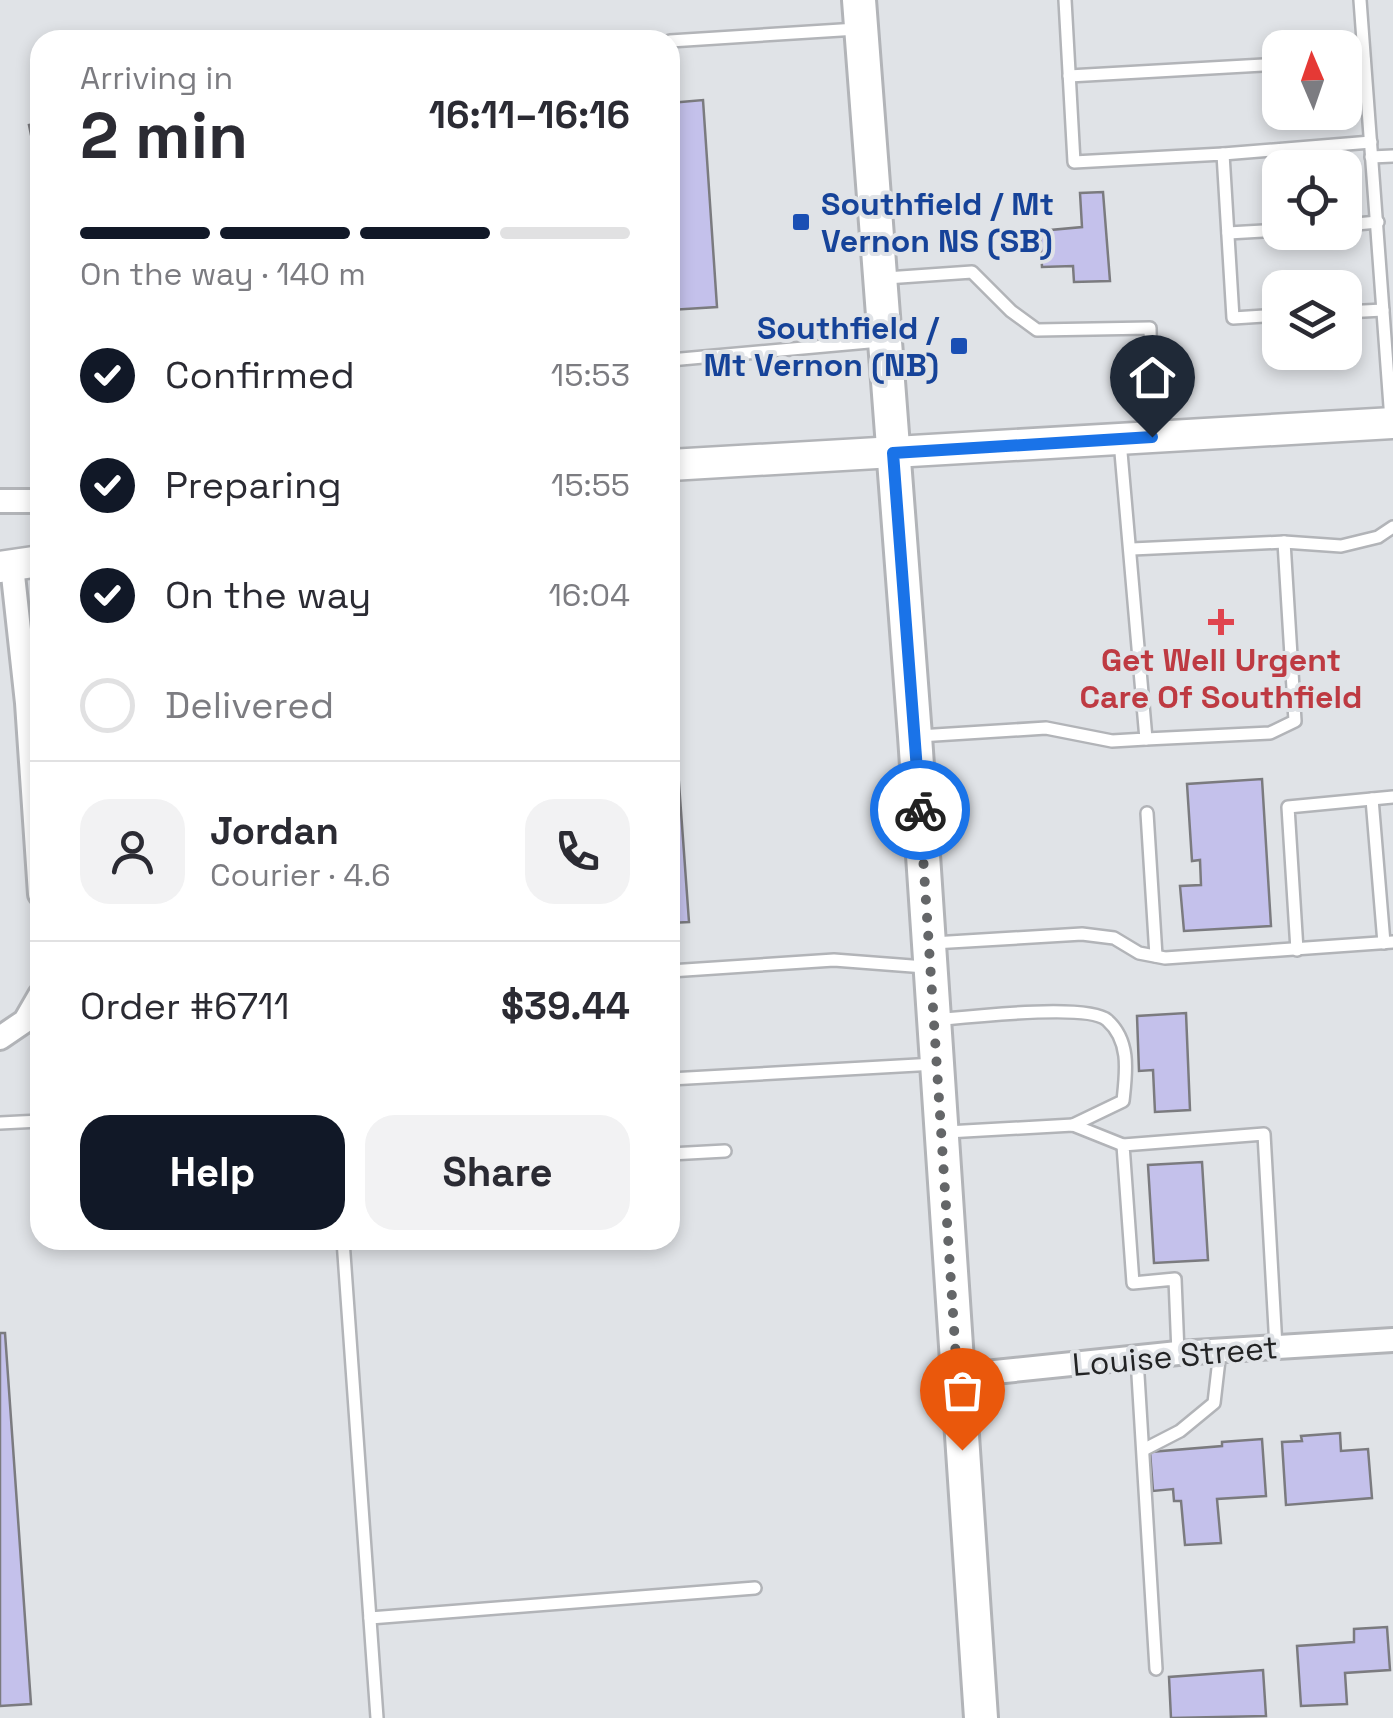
<!DOCTYPE html>
<html lang="en">
<head>
<meta charset="utf-8">
<style>
  :root { --surface:#fff; --page:#f2f2f3; --text:#2b2b33; --muted:#7c7c81; --line:#e1e1e2; --accent:#111827 }
  body { margin:0; font-family:"Space Grotesk",sans-serif; background:var(--page); color:var(--text); height:100vh; display:flex; flex-direction:column; font-size:38px; white-space:nowrap }
  * { box-sizing:border-box; margin:0 }
  p { font-size:32px; color:var(--muted) }
  .icon { flex:none; width:55px; height:55px; fill:none; stroke:currentColor; stroke-width:2; stroke-linecap:round; stroke-linejoin:round }
  .map { position:relative; flex:1; overflow:hidden }
  .details { position:absolute; left:30px; top:30px; width:650px; height:1220px; display:flex; flex-direction:column; background:var(--surface); border-radius:30px; box-shadow:0 5px 15px #0003 }
  .details>* { flex:none }
  .needle { width:65px; rotate:358deg }
  .buttons { position:absolute; left:1262px; top:30px; display:grid; gap:20px }
  .buttons a { display:grid; place-items:center; width:100px; height:100px; border-radius:20px; background:var(--surface); box-shadow:0 5px 15px #0003; font-size:50px }
  .pin { position:absolute; display:grid; place-items:center; width:85px; height:85px; color:#fff; margin:-102px -42px; border-radius:50% 50% 50% 0; rotate:-45deg; box-shadow:0 0 10px #0007 }
  .pin .icon { rotate:45deg }
  .courier { position:absolute; display:grid; place-items:center; width:100px; height:100px; margin:-50px; border:8px solid #1a73e8; border-radius:50%; background:#fff; color:#222; box-shadow:0 2px 12px #0007 }
  .head em { font-style:normal; font-weight:600 }
  .head div { display:flex; flex-direction:column-reverse }
  .head { display:flex; align-items:center; justify-content:space-between; height:170px; padding:0 50px }
  h1 { font-size:65px; font-weight:600; line-height:75px }
  .bar { display:grid; grid-template-columns:repeat(4,1fr); gap:15px 10px; align-content:center; height:120px; padding:0 50px }
  .bar i { height:12px; border-radius:8px; background:var(--line) }
  .bar .on { background:var(--accent) }
  .bar p { grid-column:span 4 }
  .line { display:flex; align-items:center; gap:25px; padding:0 50px; border-top:2px solid var(--line) }
  .line div { flex:1 }
  .round { display:grid; place-items:center; flex:none; width:105px; height:105px; border-radius:30px; background:var(--page) }
  ol { padding:0 50px; list-style:none }
  li { display:flex; align-items:center; gap:30px; height:110px }
  li p { margin-inline-start:auto }
  li .icon { padding:10px; border-radius:50%; background:var(--accent); color:#fff; stroke-width:4 }
  li:last-child { color:var(--muted) }
  li i { width:55px; height:55px; border:5px solid var(--line); border-radius:50% }
  .cta { display:flex; gap:20px; margin-top:auto; padding:20px 50px }
  .cta a { flex:1; height:115px; border-radius:30px; background:var(--accent); color:#fff; font-size:40px; font-weight:600; line-height:115px; text-align:center }
  .cta a+a { background:var(--page); color:var(--text) }
  .map>svg:first-child { display:block }
  .building { fill:#c4c1eb; stroke:#7b7b7f; stroke-width:2.5 }
  .lines { fill:none; stroke-linecap:round; stroke-linejoin:round }
  .service-casing { stroke:#b2b4b8; stroke-width:16 }
  .minor-casing { stroke:#b2b4b8; stroke-width:28 }
  .tertiary-casing { stroke:#b2b4b8; stroke-width:35 }
  .secondary-casing { stroke:#b2b4b8; stroke-width:38 }
  .service { stroke:#fff; stroke-width:11 }
  .minor { stroke:#fff; stroke-width:22 }
  .tertiary { stroke:#fff; stroke-width:30 }
  .secondary { stroke:#fff; stroke-width:32 }
  .done { stroke:#646668; stroke-width:10; stroke-dasharray:0 18 }
  .route { stroke:#1a73e8; stroke-width:12 }
  .transit-dot { fill:#1a4fb4; stroke:#e0e3e7; stroke-width:4 }
  .health-dot { fill:#e0444e; stroke:#e0e3e7; stroke-width:4 }
  .labels { text-anchor:middle; dominant-baseline:central; stroke-width:8; stroke-linejoin:round; paint-order:stroke }
  .transit-label { font-size:32px; font-weight:bold; fill:#164399; stroke:#e0e3e7; text-anchor:start }
  .health-label { font-size:32px; font-weight:bold; fill:#be3a42; stroke:#e0e3e7 }
  .street-label { font-size:32px; fill:#222324; stroke:#e0e3e7 }
</style>
</head>
<body>
<div class="map">
<svg width="1393" height="1718" viewBox="0 0 1393 1718">
  <rect width="100%" height="100%" fill="#e0e3e7"/>
  <g class="building">
    <polygon points="703,100 717,307 670,310 670,103"/>
    <polygon points="40,123 40,179 29,125"/>
    <polygon points="1103,192 1110,281 1074,282 1073,266 1042,267 1040,231 1082,227 1080,193"/>
    <polygon points="670,659 689,922 670,923"/>
    <polygon points="1262,779 1271,926 1184,931 1180,886 1201,885 1200,860 1192,861 1187,784"/>
    <polygon points="1186,1013 1190,1110 1155,1112 1153,1070 1139,1071 1137,1016"/>
    <polygon points="1202,1162 1208,1260 1154,1263 1148,1165"/>
    <polygon points="0,1333 5,1333 31,1704 0,1706"/>
    <polygon points="1340,1433 1341,1451 1368,1449 1372,1498 1286,1505 1282,1442 1302,1441 1301,1436"/>
    <polygon points="1262,1439 1266,1496 1217,1499 1221,1543 1185,1545 1181,1501 1174,1501 1173,1489 1153,1491 1150,1452 1222,1446 1222,1442"/>
    <polygon points="1387,1627 1390,1670 1345,1673 1347,1704 1301,1706 1297,1646 1354,1642 1354,1629"/>
    <polygon points="1263,1670 1266,1716 1171,1718 1169,1677"/>
  </g>
  <g class="lines">
    <defs>
      <g id="service">
        <polyline points="1065,0 1074,162 1223,154 1233,318 1280,315"/>
        <polyline points="1360,0 1391,420"/>
        <polyline points="670,41 857,29"/>
        <polyline points="1345,60 1364,59"/>
        <polyline points="1069,76 1280,64"/>
        <polyline points="1223,154 1371,142"/>
        <polyline points="1371,157 1393,156"/>
        <polyline points="1345,225 1378,222"/>
        <polyline points="1228,233 1280,230"/>
        <polyline points="886,278 972,272 1011,311 1037,330 1150,328 1152,437"/>
        <polyline points="1345,312 1383,310"/>
        <polyline points="670,360 880,341"/>
        <polyline points="1132,549 1284,542 1341,546 1378,537 1393,527"/>
        <polyline points="919,736 1046,728 1112,741 1146,739 1120,441"/>
        <polyline points="1146,739 1270,733 1295,721 1284,542"/>
        <polyline points="1372,799 1384,943"/>
        <polyline points="1147,813 1156,956"/>
        <polyline points="933,943 1082,934 1114,938 1139,953 1165,958 1393,942"/>
        <polyline points="1297,950 1288,807 1393,797"/>
        <polyline points="670,971 834,960 925,967"/>
        <path d="M935 1020C966 1017 1087 1003 1107 1020 1131 1041 1126 1073 1123 1101L1073 1125"/>
        <polyline points="670,1079 935,1064"/>
        <polyline points="0,1123 40,1121"/>
        <polyline points="947,1132 1073,1125 1123,1145"/>
        <polyline points="670,1154 725,1151"/>
        <polyline points="343,1240 377,1718"/>
        <polyline points="1178,1353 1175,1279 1133,1283 1123,1145 1264,1134 1276,1347"/>
        <polyline points="1137,1359 1156,1669"/>
        <polyline points="1145,1449 1180,1431 1214,1403 1220,1351"/>
        <polyline points="370,1618 755,1588"/>
      </g>
      <g id="minor">
        <polyline points="0,501 40,501"/>
        <polyline points="12,566 27,703 40,894"/>
        <polyline points="0,1038 25,1021 40,995"/>
        <polyline points="956,1376 1178,1353 1393,1340"/>
      </g>
      <g id="tertiary">
        <polyline points="670,465 1393,423"/>
        <polyline points="0,567 40,561"/>
      </g>
      <polyline id="secondary" points="859,0 915,736 981,1718"/>
    </defs>
    <use href="#service" class="service-casing"/>
    <use href="#minor" class="minor-casing"/>
    <use href="#tertiary" class="tertiary-casing"/>
    <use href="#secondary" class="secondary-casing"/>
    <use href="#service" class="service"/>
    <use href="#minor" class="minor"/>
    <use href="#tertiary" class="tertiary"/>
    <use href="#secondary" class="secondary"/>
  </g>
  <g class="lines">
    <polyline class="done" points="920,810 962,1450"/>
    <polyline class="route" points="920,810 893,453 1152,437"/>
  </g>
  <g class="transit-dot">
    <rect x="791" y="212" width="20" height="20" rx="5"/>
    <rect x="949" y="336" width="20" height="20" rx="5"/>
  </g>
  <path class="health-dot" d="M1216 607h10v10h10v10h-10v10h-10v-10h-10v-10h10z"/>
  <g class="labels">
    <g class="transit-label">
      <text x="821" y="204">Southfield / Mt<tspan x="821" dy="37">Vernon NS (SB)</tspan></text>
      <text x="939" y="328" text-anchor="end">Southfield /<tspan x="939" dy="37">Mt Vernon (NB)</tspan></text>
    </g>
    <g class="health-label">
      <text x="1221" y="660">Get Well Urgent<tspan x="1221" dy="37">Care Of Southfield</tspan></text>
    </g>
    <g class="street-label">
      <text transform="translate(1175 1356) rotate(-5)">Louise Street</text>
    </g>
  </g>
</svg>
<div class="buttons">
<a><svg class="needle" viewBox="-14 -14 28 28"><path d="M0-13l5 13h-10z" fill="#e53935"/><path d="M0 13l5-13h-10z" fill="#7c7c81"/></svg></a>
<a><svg class="icon" aria-label="locate" viewBox="0 0 24 24"><circle cx="12" cy="12" r="6"/><path d="M12 2v4M12 18v4M2 12h4M18 12h4"/></svg></a>
<a><svg class="icon" aria-label="layers" viewBox="0 0 24 24"><path d="M12 4l9 5-9 5-9-5zM3 14l9 5 9-5"/></svg></a>
</div>
<div class="pin" style="left:962px;top:1450px;background:#ea580c"><svg class="icon" aria-label="bag" viewBox="0 0 24 24"><path d="M5 8h14l-1 12H6zM9 8a3 3 0 0 1 6 0"/></svg></div>
<div class="pin" style="left:1152px;top:437px;background:#1f2937"><svg class="icon" aria-label="home" viewBox="0 0 24 24"><path d="M3 11l9-7 9 7M6 9v11h12V9"/></svg></div>
<div class="courier" style="left:920px;top:810px"><svg class="icon" aria-label="bike" viewBox="0 0 24 24"><circle cx="6" cy="16" r="4"/><circle cx="18" cy="16" r="4"/><path d="M6 16l4-8h5l3 8M10 8l3 8H6M13 5h3"/></svg></div>
<section class="details">
<div class="head"><div><h1>2 min</h1><p>Arriving in</p></div><em>16:11–16:16</em></div>
<div class="bar"><i class="on"></i><i class="on"></i><i class="on"></i><i></i><p>On the way · 140 m</p></div>
<ol>
<li><svg class="icon" aria-label="check" viewBox="0 0 24 24"><path d="M5 12l5 5 9-10"/></svg>Confirmed<p>15:53</p></li>
<li><svg class="icon" aria-label="check" viewBox="0 0 24 24"><path d="M5 12l5 5 9-10"/></svg>Preparing<p>15:55</p></li>
<li><svg class="icon" aria-label="check" viewBox="0 0 24 24"><path d="M5 12l5 5 9-10"/></svg>On the way<p>16:04</p></li>
<li><i></i>Delivered</li>
</ol>
<div class="line" style="height:180px"><a class="round"><svg class="icon" aria-label="person" viewBox="0 0 24 24"><circle cx="12" cy="8" r="4"/><path d="M4 21q1-7 8-7t8 7"/></svg></a><div><b>Jordan</b><p>Courier · 4.6</p></div><a class="round"><svg class="icon" aria-label="phone" viewBox="0 0 24 24"><path d="M5 4h4l2 5-3 2q2 4 5 5l2-3 5 2v4C11 20 4 13 5 4z"/></svg></a></div>
<div class="line" style="height:130px"><div>Order #6711</div><b>$39.44</b></div>
<div class="cta"><a>Help</a><a>Share</a></div>
</section>
</div>
</body>
</html>
